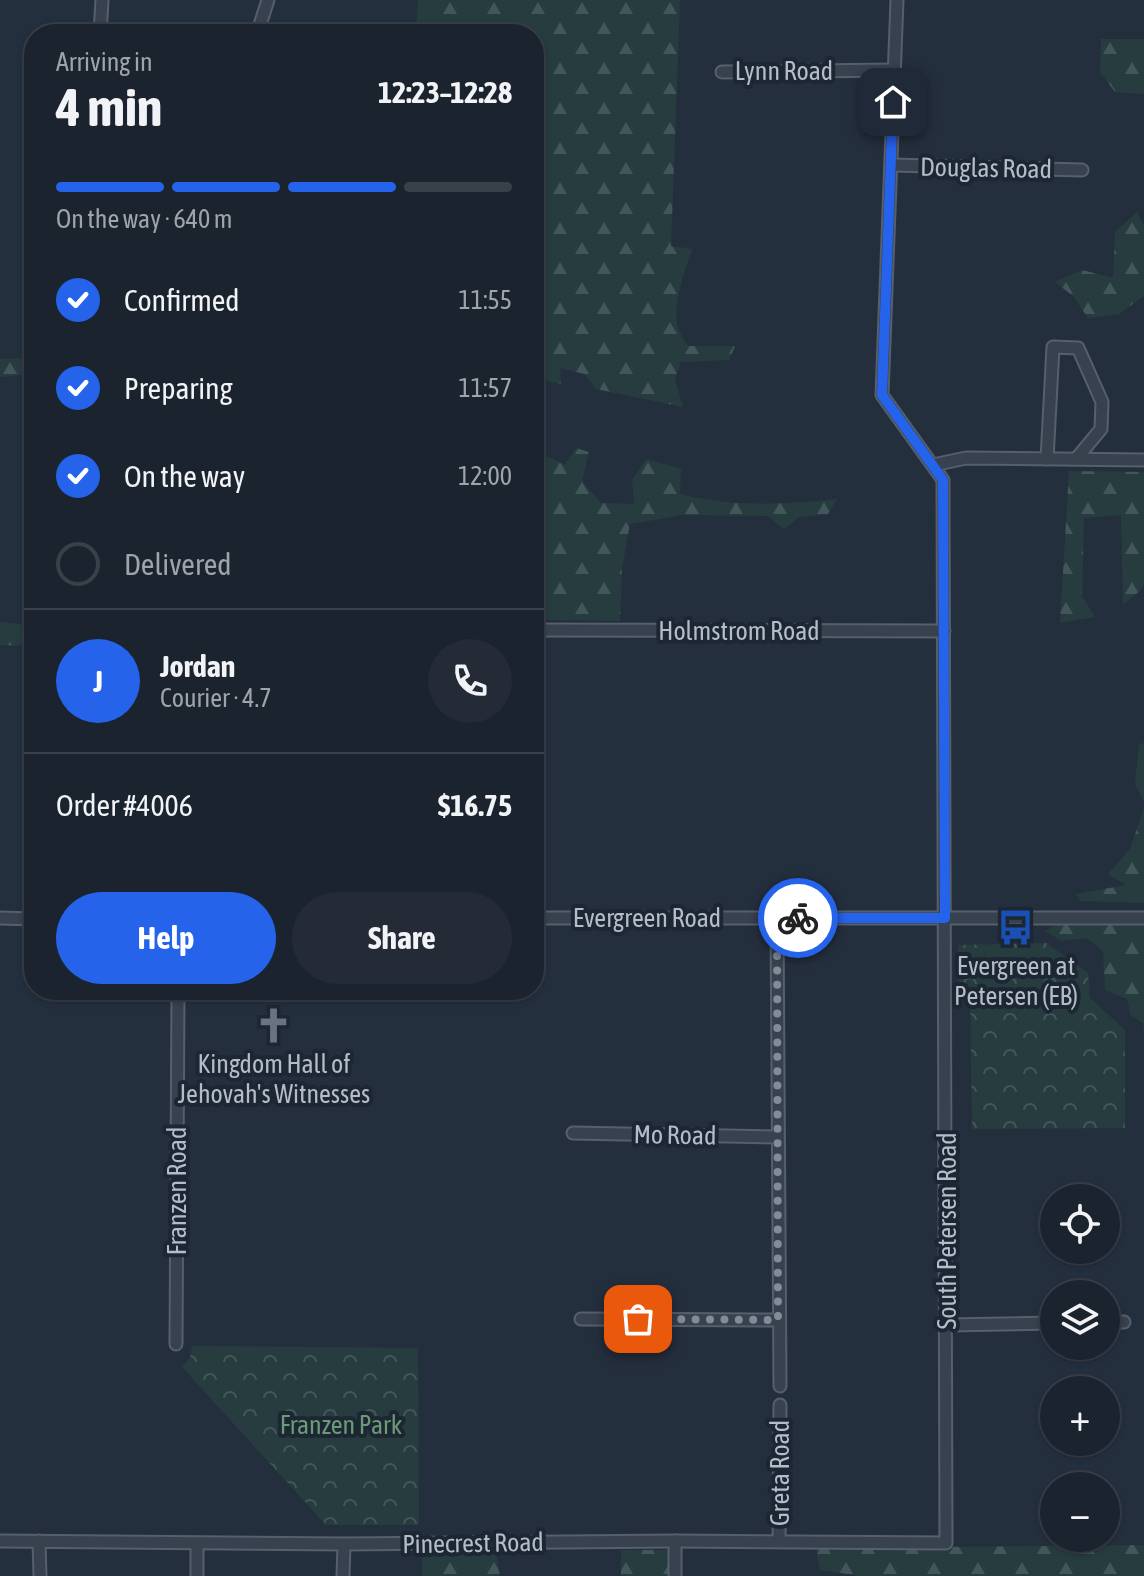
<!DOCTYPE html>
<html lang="en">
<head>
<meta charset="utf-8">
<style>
  :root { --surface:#1b232e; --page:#242b36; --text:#f1f3f6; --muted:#a0a4aa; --line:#39404a; --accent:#2563eb }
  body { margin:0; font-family:"Asap Condensed",sans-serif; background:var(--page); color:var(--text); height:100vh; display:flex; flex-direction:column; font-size:30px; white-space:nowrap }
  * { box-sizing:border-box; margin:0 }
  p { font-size:26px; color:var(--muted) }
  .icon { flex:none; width:44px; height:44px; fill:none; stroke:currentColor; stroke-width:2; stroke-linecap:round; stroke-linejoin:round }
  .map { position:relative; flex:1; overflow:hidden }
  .details { position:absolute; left:24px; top:24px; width:520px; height:976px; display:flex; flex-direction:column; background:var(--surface); border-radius:32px; box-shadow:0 2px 6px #0004,0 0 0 2px var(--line) }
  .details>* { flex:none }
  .tools { position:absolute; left:1040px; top:1184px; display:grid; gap:16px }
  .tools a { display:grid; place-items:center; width:80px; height:80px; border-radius:50%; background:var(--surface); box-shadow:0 2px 6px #0004,0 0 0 2px var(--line); font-size:40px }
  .pin { position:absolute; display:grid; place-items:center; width:68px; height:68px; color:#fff; margin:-34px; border-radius:16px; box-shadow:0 4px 12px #0006 }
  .courier { position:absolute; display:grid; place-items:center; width:80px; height:80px; margin:-40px; border:6px solid #2563eb; border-radius:50%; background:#fff; color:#222; box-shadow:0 2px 10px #0007 }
  .head em { font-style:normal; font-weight:700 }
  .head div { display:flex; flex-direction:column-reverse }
  .head { display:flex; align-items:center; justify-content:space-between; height:136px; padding:0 32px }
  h1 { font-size:52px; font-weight:700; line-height:60px }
  .bar { display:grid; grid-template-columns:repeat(4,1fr); gap:12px 8px; align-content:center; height:96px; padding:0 32px }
  .bar i { height:10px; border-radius:6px; background:var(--line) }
  .bar .selected { background:var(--accent) }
  .bar p { grid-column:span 4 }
  .line { display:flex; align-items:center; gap:20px; padding:0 32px; border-top:2px solid var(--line) }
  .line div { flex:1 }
  .round { display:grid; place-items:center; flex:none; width:84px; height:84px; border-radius:42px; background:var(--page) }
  ol { padding:0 32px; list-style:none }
  li { display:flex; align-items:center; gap:24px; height:88px }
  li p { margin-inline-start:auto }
  li .icon { padding:8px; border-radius:50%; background:var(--accent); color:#fff; stroke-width:4 }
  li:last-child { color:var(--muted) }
  li i { width:44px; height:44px; border:4px solid var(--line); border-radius:50% }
  .button { display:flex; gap:16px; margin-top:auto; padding:16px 32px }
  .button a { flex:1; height:92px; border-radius:48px; background:var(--accent); color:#fff; font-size:32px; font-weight:700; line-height:92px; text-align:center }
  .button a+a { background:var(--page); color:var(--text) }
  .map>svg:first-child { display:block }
  .forest { fill:url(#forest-firs) }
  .park { fill:url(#park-crowns) }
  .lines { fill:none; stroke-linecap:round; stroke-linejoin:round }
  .minor-casing { stroke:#565f6c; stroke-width:15 }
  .minor { stroke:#38414e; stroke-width:11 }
  .done { stroke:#828b98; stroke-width:8; stroke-dasharray:0 14.4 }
  .route { stroke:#2563eb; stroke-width:10 }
  .labels { text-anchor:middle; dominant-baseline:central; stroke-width:8; stroke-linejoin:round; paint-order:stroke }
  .street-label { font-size:26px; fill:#b4bcc9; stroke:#1d2633 }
  .poi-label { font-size:26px; fill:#b4bcc9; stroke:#1d2633 }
  .park-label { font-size:26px; fill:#6b9a76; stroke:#1d2633 }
</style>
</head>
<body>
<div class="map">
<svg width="1144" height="1576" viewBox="0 0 1144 1576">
  <defs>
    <pattern id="forest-firs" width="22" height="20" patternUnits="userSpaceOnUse" patternTransform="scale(2)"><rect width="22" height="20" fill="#263c3f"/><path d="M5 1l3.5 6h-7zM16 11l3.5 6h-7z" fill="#435659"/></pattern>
    <pattern id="park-crowns" width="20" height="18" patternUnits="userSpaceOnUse" patternTransform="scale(2)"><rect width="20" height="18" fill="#263c3f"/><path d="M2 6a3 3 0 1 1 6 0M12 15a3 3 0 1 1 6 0" fill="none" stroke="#435659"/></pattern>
  </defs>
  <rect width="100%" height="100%" fill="#242f3e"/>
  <g class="forest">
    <path d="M418 0H680L671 246 693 249C684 269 672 307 678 329 680 334 685 341 688 346H735L729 360 681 362 675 379 683 407 596 389 584 374 560 368 561 384 534 378V34H416Z"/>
    <polygon points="1101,39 1144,39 1144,94 1115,92 1100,72"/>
    <polygon points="1137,212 1144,225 1144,296 1119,314 1088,318 1073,296 1055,282 1082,270 1113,278 1115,232"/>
    <polygon points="34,358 34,374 0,377 0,359"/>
    <path d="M576 448 589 452 582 481 601 503 634 504 632 480 646 459 681 469 680 494C732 507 784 505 837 499L828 514 799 517 784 529 768 516 683 515 630 524 622 568 620 621 534 620V450L565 465Z"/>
    <polygon points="1069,471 1144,472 1144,584 1140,591 1123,604 1121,515 1084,518 1082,596 1095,617 1060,623"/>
    <polygon points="0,622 34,626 34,646 0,645"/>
    <polygon points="1144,743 1144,802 1135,784 1139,744"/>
    <polygon points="1144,808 1144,903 1080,901 1076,894 1126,885 1108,874 1130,849"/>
    <polygon points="1061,923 1144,924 1144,1035 1143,1023 1131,1016 1127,999 1105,990 1103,951 1087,938 1062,941 1045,931"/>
    <polygon points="1144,1545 1144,1576 861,1576 820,1570 816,1548"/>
    <rect x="621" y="1550" width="49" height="26"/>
    <polygon points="422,1553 496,1554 500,1576 422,1576"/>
  </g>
  <g class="park">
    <polygon points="1046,943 1088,973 1090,998 1125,1030 1125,1128 972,1129 970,991 959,990 958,945"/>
    <polygon points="192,1346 418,1348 419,1525 326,1525 182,1367 190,1358"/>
  </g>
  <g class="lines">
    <defs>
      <g id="minor">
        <polyline points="100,34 102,0"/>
        <polyline points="257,34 268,0"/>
        <polyline points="722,72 895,70"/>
        <polyline points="891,165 1082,170"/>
        <polyline points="1047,459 1053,347 1078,348 1102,402 1101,429 1076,459"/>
        <polyline points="933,465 966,458 1144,460"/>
        <polyline points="534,630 944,631"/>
        <polyline points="777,917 780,1386"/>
        <polyline points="0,918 34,919"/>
        <polyline points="534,918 1144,918"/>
        <polyline points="573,1133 777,1137"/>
        <polyline points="581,1319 778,1320"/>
        <polyline points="1106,1322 1124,1322"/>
        <polyline points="947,1325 1054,1323"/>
        <polyline points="176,1344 178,990"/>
        <polyline points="0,1541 344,1544 675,1541 946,1543 943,480 882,395 897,0"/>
        <polyline points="39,1541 40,1576"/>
        <polyline points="675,1541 675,1576"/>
        <polyline points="779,1541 780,1405"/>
        <polyline points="197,1576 197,1543"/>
        <polyline points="343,1576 344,1544"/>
      </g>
    </defs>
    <use href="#minor" class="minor-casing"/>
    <use href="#minor" class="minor"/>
  </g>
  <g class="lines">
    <polyline class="done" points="638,1319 778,1320 777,917 798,918"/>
    <polyline class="route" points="798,918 945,918 943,480 882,395 893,102"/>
  </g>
  <defs>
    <symbol id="bus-bare" viewBox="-9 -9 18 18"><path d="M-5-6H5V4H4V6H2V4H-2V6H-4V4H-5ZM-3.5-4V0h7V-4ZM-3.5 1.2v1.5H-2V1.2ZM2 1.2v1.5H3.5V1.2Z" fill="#1a4fb4" stroke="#1d2633" stroke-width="2.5" paint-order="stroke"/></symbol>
    <symbol id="church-bare" viewBox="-9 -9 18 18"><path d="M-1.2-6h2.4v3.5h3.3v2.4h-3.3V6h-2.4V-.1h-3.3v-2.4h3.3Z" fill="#6b7280" stroke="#1d2633" stroke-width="2.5" paint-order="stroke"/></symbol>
  </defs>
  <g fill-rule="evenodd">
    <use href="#bus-bare" x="990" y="902" width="51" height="51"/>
    <use href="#church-bare" x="248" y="1000" width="51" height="51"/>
  </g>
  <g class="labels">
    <g class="street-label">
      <text x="784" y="71">Lynn Road</text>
      <text transform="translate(986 168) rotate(1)">Douglas Road</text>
      <text x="739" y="631">Holmstrom Road</text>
      <text x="647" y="918">Evergreen Road</text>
      <text transform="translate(675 1135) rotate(1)">Mo Road</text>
      <text transform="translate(177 1191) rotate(-90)">Franzen Road</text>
      <text transform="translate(947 1231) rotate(-90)">South Petersen Road</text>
      <text transform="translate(780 1473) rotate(-90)">Greta Road</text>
      <text transform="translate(473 1543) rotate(-1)">Pinecrest Road</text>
    </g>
    <g class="poi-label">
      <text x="1016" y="966">Evergreen at<tspan x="1016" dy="30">Petersen (EB)</tspan></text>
      <text x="274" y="1064">Kingdom Hall of<tspan x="274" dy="30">Jehovah's Witnesses</tspan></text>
    </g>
    <g class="park-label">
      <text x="341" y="1425">Franzen Park</text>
    </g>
  </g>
</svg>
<div class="tools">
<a><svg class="icon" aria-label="locate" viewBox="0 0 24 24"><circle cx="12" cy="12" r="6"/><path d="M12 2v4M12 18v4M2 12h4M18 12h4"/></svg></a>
<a><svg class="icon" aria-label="layers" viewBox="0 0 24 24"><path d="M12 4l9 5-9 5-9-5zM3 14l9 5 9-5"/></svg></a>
<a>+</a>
<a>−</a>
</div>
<div class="pin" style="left:638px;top:1319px;background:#ea580c"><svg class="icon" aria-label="bag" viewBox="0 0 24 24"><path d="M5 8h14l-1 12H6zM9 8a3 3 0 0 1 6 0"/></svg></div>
<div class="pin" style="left:893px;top:102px;background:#1f2937"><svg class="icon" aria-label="home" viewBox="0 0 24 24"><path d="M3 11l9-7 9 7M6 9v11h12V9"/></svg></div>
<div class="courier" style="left:798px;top:918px"><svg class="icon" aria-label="bike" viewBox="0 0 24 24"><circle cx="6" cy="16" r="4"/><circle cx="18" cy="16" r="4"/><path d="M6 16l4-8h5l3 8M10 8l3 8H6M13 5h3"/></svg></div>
<section class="details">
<div class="head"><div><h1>4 min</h1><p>Arriving in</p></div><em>12:23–12:28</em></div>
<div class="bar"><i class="selected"></i><i class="selected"></i><i class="selected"></i><i></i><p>On the way · 640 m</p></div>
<ol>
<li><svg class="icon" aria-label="check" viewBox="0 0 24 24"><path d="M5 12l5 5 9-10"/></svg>Confirmed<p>11:55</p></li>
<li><svg class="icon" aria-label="check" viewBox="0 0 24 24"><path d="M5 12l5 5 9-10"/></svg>Preparing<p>11:57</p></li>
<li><svg class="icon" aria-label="check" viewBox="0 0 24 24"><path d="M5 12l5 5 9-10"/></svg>On the way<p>12:00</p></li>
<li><i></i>Delivered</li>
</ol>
<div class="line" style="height:144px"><b class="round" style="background:var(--accent);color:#fff">J</b><div><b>Jordan</b><p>Courier · 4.7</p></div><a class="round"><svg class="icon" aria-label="phone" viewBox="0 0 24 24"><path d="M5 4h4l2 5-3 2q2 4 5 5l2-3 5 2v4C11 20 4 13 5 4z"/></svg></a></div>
<div class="line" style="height:104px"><div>Order #4006</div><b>$16.75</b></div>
<div class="button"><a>Help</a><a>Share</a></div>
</section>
</div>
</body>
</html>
